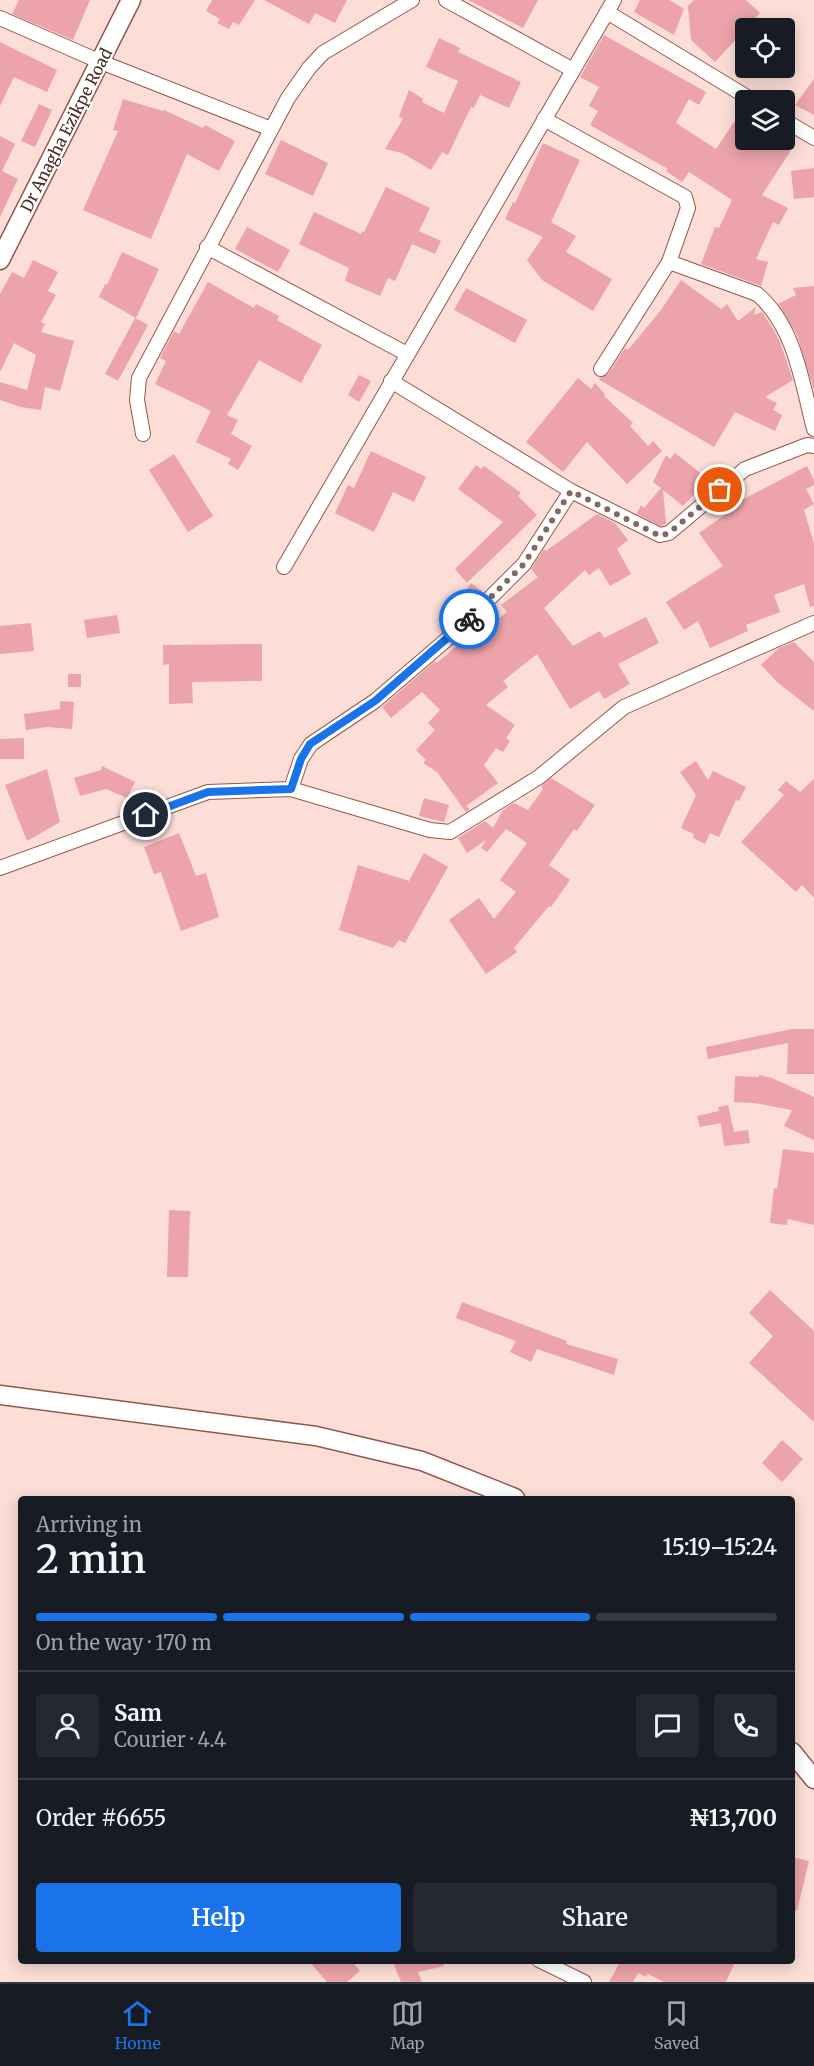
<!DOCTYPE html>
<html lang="en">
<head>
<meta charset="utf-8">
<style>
  :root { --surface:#171b24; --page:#242831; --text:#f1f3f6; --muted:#9ea1a6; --line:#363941; --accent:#1a73e8 }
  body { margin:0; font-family:Merriweather,serif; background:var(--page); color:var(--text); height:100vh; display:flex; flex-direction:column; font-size:22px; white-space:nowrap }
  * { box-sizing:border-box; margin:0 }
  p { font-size:20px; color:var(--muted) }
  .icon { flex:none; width:33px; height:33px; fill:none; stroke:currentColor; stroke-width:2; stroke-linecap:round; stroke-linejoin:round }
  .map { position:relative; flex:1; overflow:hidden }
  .drawer { position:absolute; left:18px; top:1496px; width:777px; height:468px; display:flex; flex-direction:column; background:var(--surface); border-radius:6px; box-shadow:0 3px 15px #0003 }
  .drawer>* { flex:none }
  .controls { position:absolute; left:735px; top:18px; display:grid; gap:12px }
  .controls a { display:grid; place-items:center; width:60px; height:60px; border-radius:6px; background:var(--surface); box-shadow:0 3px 15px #0003; font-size:30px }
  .pin { position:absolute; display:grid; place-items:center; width:51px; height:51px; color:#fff; margin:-26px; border:3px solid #fff; border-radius:50%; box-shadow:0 2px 6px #0007 }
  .courier { position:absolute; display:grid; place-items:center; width:60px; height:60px; margin:-30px; border:4px solid #1a73e8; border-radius:50%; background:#fff; color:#222; box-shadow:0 2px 8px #0007 }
  .summary em { font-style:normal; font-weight:600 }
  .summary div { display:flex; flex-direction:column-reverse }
  .summary { display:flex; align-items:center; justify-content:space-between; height:102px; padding:0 18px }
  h1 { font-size:39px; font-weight:600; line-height:45px }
  .bar { display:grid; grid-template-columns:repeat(4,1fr); gap:9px 6px; align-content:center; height:72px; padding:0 18px }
  .bar i { height:8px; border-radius:4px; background:var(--line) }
  .bar .on { background:var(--accent) }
  .bar p { grid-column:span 4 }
  .line { display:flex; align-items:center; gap:15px; padding:0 18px; border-top:2px solid var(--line) }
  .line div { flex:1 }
  .round { display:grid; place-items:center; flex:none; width:63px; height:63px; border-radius:6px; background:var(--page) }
  .cta { display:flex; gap:12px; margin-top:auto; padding:12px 18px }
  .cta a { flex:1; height:69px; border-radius:6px; background:var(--accent); color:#fff; font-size:24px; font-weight:600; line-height:69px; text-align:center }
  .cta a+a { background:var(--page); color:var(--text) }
  .dock { display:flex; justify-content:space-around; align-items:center; height:84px; border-top:2px solid var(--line); background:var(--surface); font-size:16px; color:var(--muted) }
  .dock a { display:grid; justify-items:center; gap:3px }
  .dock .on { color:var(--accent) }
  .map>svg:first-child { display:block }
  .building { fill:#eca3aa }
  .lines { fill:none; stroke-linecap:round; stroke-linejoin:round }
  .minor-casing { stroke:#96574a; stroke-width:16 }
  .tertiary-casing { stroke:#96574a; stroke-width:21 }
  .minor { stroke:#fff; stroke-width:14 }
  .tertiary { stroke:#fff; stroke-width:18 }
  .done { stroke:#856863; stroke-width:6; stroke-dasharray:0 10.8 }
  .route { stroke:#1a73e8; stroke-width:8 }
  .labels { text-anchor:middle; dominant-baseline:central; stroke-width:4.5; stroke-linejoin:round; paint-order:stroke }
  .street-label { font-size:16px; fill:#452924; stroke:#fff }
</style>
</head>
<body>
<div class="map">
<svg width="814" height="1982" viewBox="0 0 814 1982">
  <rect width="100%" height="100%" fill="#fcded7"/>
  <g class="building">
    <polygon points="19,0 90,0 73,40 12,14"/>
    <polygon points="212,0 255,0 239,25 233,22 229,29 217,23 220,19 206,11"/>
    <polygon points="264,0 347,0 335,23 315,13 309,24"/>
    <polygon points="468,0 538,0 523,28"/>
    <polygon points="640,0 669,0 684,9 674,35 634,12"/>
    <polygon points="694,0 746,0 760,13 715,62 691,40 688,6"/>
    <polygon points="604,35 706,92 699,105 689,99 676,123 716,149 734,122 746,130 746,140 782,140 793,147 762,195 788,208 779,225 773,222 756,259 768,262 761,286 701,264 715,227 719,228 732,200 689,172 682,182 666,171 668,169 590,125 598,111 589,106 599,87 580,77"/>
    <polygon points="439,38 460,48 458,52 521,82 509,108 480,95 474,108 471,107 448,155 442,152 431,170 402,153 385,149 403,119 399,116 409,90 423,99 422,102 444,113 458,81 426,67"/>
    <polygon points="0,42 57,70 47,92 14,77 0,106"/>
    <polygon points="814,79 814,115 795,105"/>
    <polygon points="123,99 163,111 164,110 203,128 205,125 235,141 219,171 187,154 151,239 83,210 118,131 113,130"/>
    <polygon points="39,104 52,110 35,147 21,141"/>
    <polygon points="0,136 15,144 2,171 18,179 0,217"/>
    <polygon points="281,140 328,163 313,196 265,174"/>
    <polygon points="543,143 580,160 551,222 576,236 566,252 612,279 593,311 542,280 527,260 543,237 505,219 513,202 515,203"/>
    <polygon points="814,168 814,197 794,199 791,171"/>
    <polygon points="386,187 430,208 419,231 441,241 435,254 412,244 395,281 388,278 380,296 345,281 349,268 299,244 314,212 361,234 362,231 364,232"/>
    <polygon points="247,227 290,250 278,272 235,249"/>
    <polygon points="122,252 159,269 136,318 99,297 105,284 107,285"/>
    <polygon points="33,260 58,272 48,291 56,295 41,322 45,324 41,332 74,341 60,391 45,387 41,410 21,407 0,400 0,382 27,390 36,355 14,343 0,372 0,294 12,272 24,278"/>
    <polygon points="681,280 721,309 727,304 738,321 756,307 754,315 762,312 772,327 780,342 793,380 765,397 777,403 773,410 782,415 775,431 735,412 714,447 598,379 608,374 625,348 628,350 661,310"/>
    <polygon points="208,282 254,308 256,304 279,316 277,320 322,345 301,383 259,360 227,415 238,420 231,434 252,446 238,470 228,464 231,459 196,442 211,411 155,384 166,361 160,358 174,331 179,334"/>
    <polygon points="814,286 814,390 797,335 778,304 796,295 793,288"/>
    <polygon points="466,288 527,320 515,343 454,310"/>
    <polygon points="135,318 148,325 118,381 105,374"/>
    <polygon points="359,375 371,381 359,402 348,395"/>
    <polygon points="578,378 591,389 595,383 605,394 604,396 633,423 630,426 648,446 653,441 662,451 627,484 587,442 563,472 526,442"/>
    <polygon points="371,451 426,477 414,502 393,492 374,532 335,513 348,485 354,488"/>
    <polygon points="675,453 708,479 683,506 663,490 666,524 661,526 637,514 641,505 644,508 661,488 653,482 666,455 670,459"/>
    <polygon points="174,454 213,516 188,532 149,470"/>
    <polygon points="476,465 481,469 484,466 521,493 518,496 537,515 467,583 455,569 503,522 458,489"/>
    <polygon points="807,466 814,480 814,485 806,489 814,504 804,510 814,544 814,606 810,607 804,584 774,595 780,612 746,625 748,631 710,648 698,621 684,630 666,602 723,566 699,533 739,505 738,502"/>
    <polygon points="597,514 615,523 628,540 617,549 631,574 610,586 599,568 589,575 585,570 544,608 573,646 600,631 604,638 646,617 659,643 618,664 630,684 604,699 599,691 570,709 537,654 503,681 508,687 486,705 515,725 506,738 510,741 503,752 496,748 484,765 498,783 466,806 470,809 466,812 437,772 423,763 426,760 416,750 435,730 428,723 440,710 422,692 391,718 382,707 435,661 437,663 467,637 470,641 507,612 501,605 538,577 531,569 544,549 546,551"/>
    <polygon points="471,583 482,591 471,604 461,597"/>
    <polygon points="117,615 120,633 87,638 84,620"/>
    <polygon points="31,623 34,651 0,654 0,626"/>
    <polygon points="794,642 814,662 814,711 777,682 761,665 779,648"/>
    <polygon points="262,644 262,681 192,682 193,703 169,704 169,664 163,665 163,645"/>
    <rect x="68" y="674" width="13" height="13"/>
    <polygon points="60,701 74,702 72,729 47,727 26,730 24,714 60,709"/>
    <polygon points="24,738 24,759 0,759 0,739"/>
    <polygon points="696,761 708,780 713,771 746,787 739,801 736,800 719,837 710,833 705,844 693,838 694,834 681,828 696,795 680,772"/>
    <polygon points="102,766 135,782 127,798 106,789 80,796 74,778 101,770"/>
    <polygon points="47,769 60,822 27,841 5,785"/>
    <polygon points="551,778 595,805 577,831 574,829 549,865 570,880 551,907 549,906 514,948 517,952 486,974 449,920 479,898 494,919 516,892 500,880 527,843 506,829 487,852 481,848 486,840 467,853 458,838 485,821 493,828 503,810 514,803 528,810 543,789 541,786"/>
    <polygon points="814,779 814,898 802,885 796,892 741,842 784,795 778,790 786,781 800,792"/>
    <polygon points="424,798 449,805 444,822 419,816"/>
    <polygon points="179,833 196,876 206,873 219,917 181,931 161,872 154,874 144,847"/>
    <polygon points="424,853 448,867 405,943 399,940 393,948 339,930 358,865 409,881"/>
    <polygon points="792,1029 814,1029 814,1074 787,1074 788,1043 708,1059 706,1047"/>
    <polygon points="759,1075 772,1078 814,1097 814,1140 784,1126 792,1110 754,1103 734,1102 735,1076 759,1077"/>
    <polygon points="728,1105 734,1132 748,1130 750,1143 724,1146 721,1123 700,1127 697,1116 719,1111 718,1107"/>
    <polygon points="783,1149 814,1153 814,1225 788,1219 787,1225 770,1223 774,1188 777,1189"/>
    <polygon points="169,1210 190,1211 188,1277 167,1277"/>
    <polygon points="770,1290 814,1331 814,1422 749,1363 773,1336 749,1313"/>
    <polygon points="462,1302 567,1341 566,1344 618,1359 614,1375 537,1349 531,1362 510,1352 516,1341 456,1318"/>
    <polygon points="782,1440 803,1459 782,1482 762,1463"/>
    <polygon points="792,1857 809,1861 797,1911 792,1910"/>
    <polygon points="308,1960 351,1960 360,1971 347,1982 327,1982"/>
    <polygon points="392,1960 443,1960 444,1966 418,1972 422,1982 401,1982"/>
    <polygon points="613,1960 736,1960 726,1982 664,1982 648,1974 646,1977 638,1973 633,1982 609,1982 619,1964"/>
  </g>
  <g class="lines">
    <defs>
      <g id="minor">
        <polyline points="446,0 573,70"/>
        <polyline points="607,12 752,100"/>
        <polyline points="0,18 101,62 271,129"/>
        <polyline points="544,119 685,197 688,208 669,262 601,369"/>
        <polyline points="784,120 814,138"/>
        <polyline points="207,247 407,354"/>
        <path d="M669 262 757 294C795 326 802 383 814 429"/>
        <polyline points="391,381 571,491 660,535 669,533 745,469 807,445 814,446"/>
        <polyline points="143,434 137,400 139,378 288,98 309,68 323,53 412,0"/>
        <polyline points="284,567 614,0"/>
        <polyline points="291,789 301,759 311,744 375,701 459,629 524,564 571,491"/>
        <polyline points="0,868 208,792 291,789 430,830 450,832 539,777 624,707 814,623"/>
        <polyline points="539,1960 584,1982"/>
      </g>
      <g id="tertiary">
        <polyline points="0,260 131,0"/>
        <polyline points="0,1395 316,1436 422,1461 515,1498"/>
        <polyline points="792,1752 814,1779"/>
      </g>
    </defs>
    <use href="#minor" class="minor-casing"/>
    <use href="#tertiary" class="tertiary-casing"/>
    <use href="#minor" class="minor"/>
    <use href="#tertiary" class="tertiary"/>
  </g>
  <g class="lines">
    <polyline class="done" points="469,619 524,564 571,491 660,536 669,533 720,490"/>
    <polyline class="route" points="146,815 208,792 291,789 301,759 310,744 375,701 469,619"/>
  </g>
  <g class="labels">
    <g class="street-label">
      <text transform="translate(66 130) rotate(-63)">Dr Anagha Ezikpe Road</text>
    </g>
  </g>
</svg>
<div class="controls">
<a><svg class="icon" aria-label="locate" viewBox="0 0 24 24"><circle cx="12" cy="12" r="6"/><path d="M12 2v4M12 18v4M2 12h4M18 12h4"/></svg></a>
<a><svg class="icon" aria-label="layers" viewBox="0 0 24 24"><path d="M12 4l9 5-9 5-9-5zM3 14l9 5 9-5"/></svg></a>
</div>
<div class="pin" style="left:720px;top:490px;background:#ea580c"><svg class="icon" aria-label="bag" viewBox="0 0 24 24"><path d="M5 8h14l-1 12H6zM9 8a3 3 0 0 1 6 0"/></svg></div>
<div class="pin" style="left:146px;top:815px;background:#1f2937"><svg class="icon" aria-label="home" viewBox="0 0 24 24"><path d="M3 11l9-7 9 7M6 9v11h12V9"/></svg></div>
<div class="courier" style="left:469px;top:619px"><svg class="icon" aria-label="bike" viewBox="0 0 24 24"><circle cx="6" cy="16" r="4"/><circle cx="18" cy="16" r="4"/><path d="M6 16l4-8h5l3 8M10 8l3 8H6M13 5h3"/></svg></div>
<section class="drawer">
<div class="summary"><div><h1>2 min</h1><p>Arriving in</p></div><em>15:19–15:24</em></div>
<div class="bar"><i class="on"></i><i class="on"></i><i class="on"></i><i></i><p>On the way · 170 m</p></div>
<div class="line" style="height:108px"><a class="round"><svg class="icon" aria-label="person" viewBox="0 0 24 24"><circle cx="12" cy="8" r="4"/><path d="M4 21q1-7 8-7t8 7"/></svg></a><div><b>Sam</b><p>Courier · 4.4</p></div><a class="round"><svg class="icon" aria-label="chat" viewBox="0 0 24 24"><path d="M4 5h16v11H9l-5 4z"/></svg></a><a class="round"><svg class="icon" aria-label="phone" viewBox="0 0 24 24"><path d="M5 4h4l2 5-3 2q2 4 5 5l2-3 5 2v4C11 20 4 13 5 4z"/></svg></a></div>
<div class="line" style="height:78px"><div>Order #6655</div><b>₦13,700</b></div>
<div class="cta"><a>Help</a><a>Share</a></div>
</section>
</div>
<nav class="dock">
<a class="on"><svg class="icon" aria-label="home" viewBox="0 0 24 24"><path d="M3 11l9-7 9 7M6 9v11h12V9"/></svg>Home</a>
<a><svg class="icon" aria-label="map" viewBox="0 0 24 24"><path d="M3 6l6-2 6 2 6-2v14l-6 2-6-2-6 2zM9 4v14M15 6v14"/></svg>Map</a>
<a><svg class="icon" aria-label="saved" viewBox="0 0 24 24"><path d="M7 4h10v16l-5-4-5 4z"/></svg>Saved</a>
</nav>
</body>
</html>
